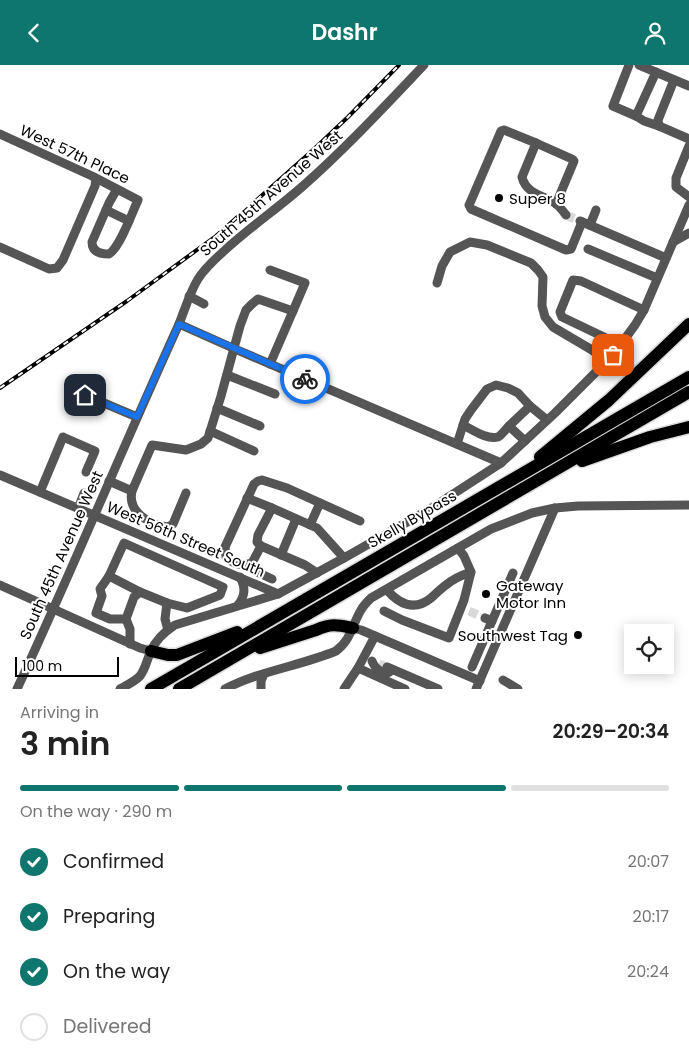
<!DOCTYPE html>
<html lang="en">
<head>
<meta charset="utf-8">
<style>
  :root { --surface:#fff; --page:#f2f2f2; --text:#222; --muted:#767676; --line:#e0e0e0; --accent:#0f766e }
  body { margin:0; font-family:Poppins,sans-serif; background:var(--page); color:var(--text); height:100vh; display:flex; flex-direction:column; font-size:19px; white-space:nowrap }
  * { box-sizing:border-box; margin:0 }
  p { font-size:16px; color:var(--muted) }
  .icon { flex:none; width:28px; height:28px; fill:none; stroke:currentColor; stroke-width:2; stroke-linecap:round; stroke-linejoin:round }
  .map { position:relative; height:624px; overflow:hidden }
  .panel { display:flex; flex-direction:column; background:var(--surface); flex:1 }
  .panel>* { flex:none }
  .tools { position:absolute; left:624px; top:559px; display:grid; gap:10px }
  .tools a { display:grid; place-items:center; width:50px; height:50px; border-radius:0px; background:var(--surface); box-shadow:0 2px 12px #0003; font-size:25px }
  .scale { position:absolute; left:15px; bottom:12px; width:104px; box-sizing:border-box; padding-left:5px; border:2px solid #000; border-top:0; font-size:14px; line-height:18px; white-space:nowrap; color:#000; -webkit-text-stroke:4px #fff; paint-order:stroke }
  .pin { position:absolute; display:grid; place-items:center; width:42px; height:42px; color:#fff; margin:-21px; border-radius:10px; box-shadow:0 2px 8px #0006 }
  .courier { position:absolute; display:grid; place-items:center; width:50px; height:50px; margin:-25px; border:4px solid #1a73e8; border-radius:50%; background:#fff; color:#222; box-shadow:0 1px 6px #0007 }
  .headline em { font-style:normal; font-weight:600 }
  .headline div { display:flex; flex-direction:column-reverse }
  .headline { display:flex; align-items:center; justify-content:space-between; height:85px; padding:0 20px }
  h1 { font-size:32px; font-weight:600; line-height:38px }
  .bar { display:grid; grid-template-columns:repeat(4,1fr); gap:8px 5px; align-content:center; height:60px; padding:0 20px }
  .bar i { height:6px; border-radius:4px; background:var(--line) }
  .bar .active { background:var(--accent) }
  .bar p { grid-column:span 4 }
  ol { padding:0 20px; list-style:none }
  li { display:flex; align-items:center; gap:15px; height:55px }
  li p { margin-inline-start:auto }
  li .icon { padding:5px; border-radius:50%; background:var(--accent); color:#fff; stroke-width:4 }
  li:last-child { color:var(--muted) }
  li i { width:28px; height:28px; border:2px solid var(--line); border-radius:50% }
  header { display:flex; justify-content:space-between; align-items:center; height:65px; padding:0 20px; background:var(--accent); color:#fff; font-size:22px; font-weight:600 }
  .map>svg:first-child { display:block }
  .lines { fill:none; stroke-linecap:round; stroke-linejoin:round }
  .minor-tunnel { stroke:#d9d9d9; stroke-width:9; stroke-dasharray:9 4.5; stroke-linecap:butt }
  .highway-casing { stroke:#dbdbdb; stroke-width:15 }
  .minor { stroke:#555; stroke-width:9 }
  .highway { stroke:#000; stroke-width:12 }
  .rail-casing { stroke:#000; stroke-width:4 }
  .rail { stroke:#fff; stroke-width:2; stroke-dasharray:5.5; stroke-linecap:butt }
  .done { stroke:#595959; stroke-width:5; stroke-dasharray:0 9 }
  .route { stroke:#1a73e8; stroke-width:6 }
  .poi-dot { fill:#000; stroke:#fff; stroke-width:2 }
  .labels { text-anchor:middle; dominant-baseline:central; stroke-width:4; stroke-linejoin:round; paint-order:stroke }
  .street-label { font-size:15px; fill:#000; stroke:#fff }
  .poi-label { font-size:15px; fill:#000; stroke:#fff; text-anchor:start }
</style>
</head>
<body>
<header><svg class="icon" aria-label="back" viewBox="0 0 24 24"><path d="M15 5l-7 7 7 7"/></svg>Dashr<svg class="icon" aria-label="person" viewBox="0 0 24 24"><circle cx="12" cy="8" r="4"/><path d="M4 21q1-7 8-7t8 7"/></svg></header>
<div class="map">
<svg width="689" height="624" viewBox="0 0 689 624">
  <rect width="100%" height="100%" fill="#fff"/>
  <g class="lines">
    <g class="minor-tunnel">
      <polyline points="566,150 580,156"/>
      <polyline points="469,546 485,553"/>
      <polyline points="379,599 387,602"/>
    </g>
    <defs>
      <g id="highway">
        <polyline points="540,392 609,335 689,259"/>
        <polyline points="582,396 650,372 689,362"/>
        <path d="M260 583 316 565C331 558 338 560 353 563"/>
        <polyline points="151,586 168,590 177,590 237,567"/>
        <polyline points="151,624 689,312"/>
        <polyline points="179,624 689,327"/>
      </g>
    </defs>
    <use href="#highway" class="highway-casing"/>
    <g class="minor">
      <polyline points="629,0 613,41 636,51"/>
      <polyline points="639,0 689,21"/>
      <polyline points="656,7 636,51 644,56 659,61"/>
      <polyline points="674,15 658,55 659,61 689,74"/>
      <path d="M0 69 92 111 138 135C132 148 120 182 109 189 101 189 92 187 92 177L109 138 117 124"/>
      <polyline points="536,78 572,94 574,96 556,139"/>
      <polyline points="689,81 676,113 676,122 689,132"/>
      <polyline points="106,145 129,156"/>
      <path d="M566 150C563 146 559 141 555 138 543 130 526 129 522 112L536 78 504 65 501 66 470 138 469 140 471 144 566 185 571 184 582 157"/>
      <polyline points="580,156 666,193"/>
      <polyline points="590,160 596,145"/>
      <polyline points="673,177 689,168"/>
      <polyline points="0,182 49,204 57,203 63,195 95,121 96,114"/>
      <polyline points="588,184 657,213"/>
      <polyline points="437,218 442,201 450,187 470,177 487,180 531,198 538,205 543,212 542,241 545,252 553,262 592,285 607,296"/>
      <polyline points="189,231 204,239"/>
      <polyline points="179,259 235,284 501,398"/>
      <polyline points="619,282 606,273 562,252 560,247 573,215 581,216 644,245"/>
      <polyline points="270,299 293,246"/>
      <polyline points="227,310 275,329"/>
      <polyline points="85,330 137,352"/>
      <polyline points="217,343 260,361"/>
      <path d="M463 360C473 365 487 375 498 372 502 370 506 364 509 361"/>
      <polyline points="210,366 254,386"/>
      <polyline points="525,376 509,361 530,341"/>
      <polyline points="457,379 465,354 471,345 487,324 496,320 508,323 518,328 530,341 547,355"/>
      <polyline points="0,410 278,529"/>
      <path d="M109 416 132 426C127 447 150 460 168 462L173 459 186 428"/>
      <polyline points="132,426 152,380 186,385 201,379 208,373 221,331 240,261 246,245 252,239 258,234 293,246 305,218 270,205"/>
      <polyline points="40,427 63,372 95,386 86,407"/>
      <polyline points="247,433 272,443"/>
      <polyline points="78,444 84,428"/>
      <polyline points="310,460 320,438"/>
      <polyline points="261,481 252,498 255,506 272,514"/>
      <polyline points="281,490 296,454"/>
      <path d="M252 498C242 501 234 500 226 492L225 482 254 419 258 416 262 415 287 423 360 456"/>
      <polyline points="317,508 305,500 261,481 257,477 258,470 272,443 317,463 344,493"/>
      <polyline points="109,511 100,524 102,531 96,548 110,554 126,554"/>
      <polyline points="0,520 140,583 151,586"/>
      <path d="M387 525C399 539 414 547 431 533 436 529 440 524 446 520 453 514 462 510 471 507L464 491 458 483"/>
      <polyline points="140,527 109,511 124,478 223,522 220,530 187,543 167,538"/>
      <path d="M238 540C245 531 246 523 240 512"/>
      <polyline points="384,546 402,555 449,573 464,535 471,507"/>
      <polyline points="492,556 513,508"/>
      <polyline points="353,563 361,565 480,616"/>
      <polyline points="130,579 130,564 126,554 134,532 140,527 167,538 165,554 168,565"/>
      <path d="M372 596C375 604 385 612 392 605"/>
      <polyline points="387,602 438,624"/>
      <polyline points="472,602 492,556 485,553"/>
      <polyline points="358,603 405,624"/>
      <polyline points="503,615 518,624"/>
      <path d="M17 624C73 503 124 380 179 259 185 244 190 227 198 214 205 203 215 194 224 186 249 163 278 143 303 121 346 83 385 41 424 0"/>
      <path d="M120 624C127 620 134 617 140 611 146 603 147 594 151 586 156 574 164 567 175 560L278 529 344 493 430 444 501 398 555 348 613 290 635 260 644 245 689 140"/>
      <path d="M225 624C259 606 300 601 336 586 351 575 352 560 361 545 363 541 367 537 371 533L491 464 532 448 555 443 578 441 689 440"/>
      <polyline points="261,624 261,616 264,609"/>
      <polyline points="344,624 358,603 375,571"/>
      <polyline points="476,624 555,443"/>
    </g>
    <use href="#highway" class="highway"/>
    <defs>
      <polyline id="rail" points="0,323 127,236 216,171 313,85 348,52 399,0"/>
    </defs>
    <use href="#rail" class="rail-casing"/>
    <use href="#rail" class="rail"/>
  </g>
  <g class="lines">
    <polyline class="done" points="305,314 501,398 555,348 613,290"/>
    <polyline class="route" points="85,330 137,352 179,259 305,314"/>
  </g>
  <g class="poi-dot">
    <circle cx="499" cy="133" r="5"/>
    <circle cx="486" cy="529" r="5"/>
    <circle cx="578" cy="570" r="5"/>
  </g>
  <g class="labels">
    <g class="street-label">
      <text transform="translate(75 89) rotate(25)">West 57th Place</text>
      <text transform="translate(271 128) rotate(-41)">South 45th Avenue West</text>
      <text transform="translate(412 454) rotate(-30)">Skelly Bypass</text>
      <text transform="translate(186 474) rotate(23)">West 56th Street South</text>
      <text transform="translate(61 490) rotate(-66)">South 45th Avenue West</text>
    </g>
    <g class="poi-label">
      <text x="509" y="133">Super 8</text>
      <text x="496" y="520">Gateway<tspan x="496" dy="17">Motor Inn</tspan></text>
      <text x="568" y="570" text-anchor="end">Southwest Tag</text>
    </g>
  </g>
</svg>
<div class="tools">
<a><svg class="icon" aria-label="locate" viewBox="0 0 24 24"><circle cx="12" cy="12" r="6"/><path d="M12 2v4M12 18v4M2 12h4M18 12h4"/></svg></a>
</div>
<div class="scale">100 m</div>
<div class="pin" style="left:613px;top:290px;background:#ea580c"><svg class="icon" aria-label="bag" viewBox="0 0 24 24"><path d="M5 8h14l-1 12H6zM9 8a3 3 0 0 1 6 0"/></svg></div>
<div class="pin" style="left:85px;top:330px;background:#1f2937"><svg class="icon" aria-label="home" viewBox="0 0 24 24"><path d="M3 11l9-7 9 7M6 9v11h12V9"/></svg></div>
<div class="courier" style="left:305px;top:314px"><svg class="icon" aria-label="bike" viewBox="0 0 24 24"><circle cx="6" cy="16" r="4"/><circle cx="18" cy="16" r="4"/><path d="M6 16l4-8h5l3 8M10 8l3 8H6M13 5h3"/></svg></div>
</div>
<section class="panel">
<div class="headline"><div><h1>3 min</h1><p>Arriving in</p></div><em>20:29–20:34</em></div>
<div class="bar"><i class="active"></i><i class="active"></i><i class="active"></i><i></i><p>On the way · 290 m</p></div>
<ol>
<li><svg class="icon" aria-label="check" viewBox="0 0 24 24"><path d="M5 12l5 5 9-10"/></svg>Confirmed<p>20:07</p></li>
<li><svg class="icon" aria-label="check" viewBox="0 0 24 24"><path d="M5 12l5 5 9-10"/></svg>Preparing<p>20:17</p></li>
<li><svg class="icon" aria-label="check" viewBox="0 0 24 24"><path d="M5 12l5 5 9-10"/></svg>On the way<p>20:24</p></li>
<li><i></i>Delivered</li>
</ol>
</section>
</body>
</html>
